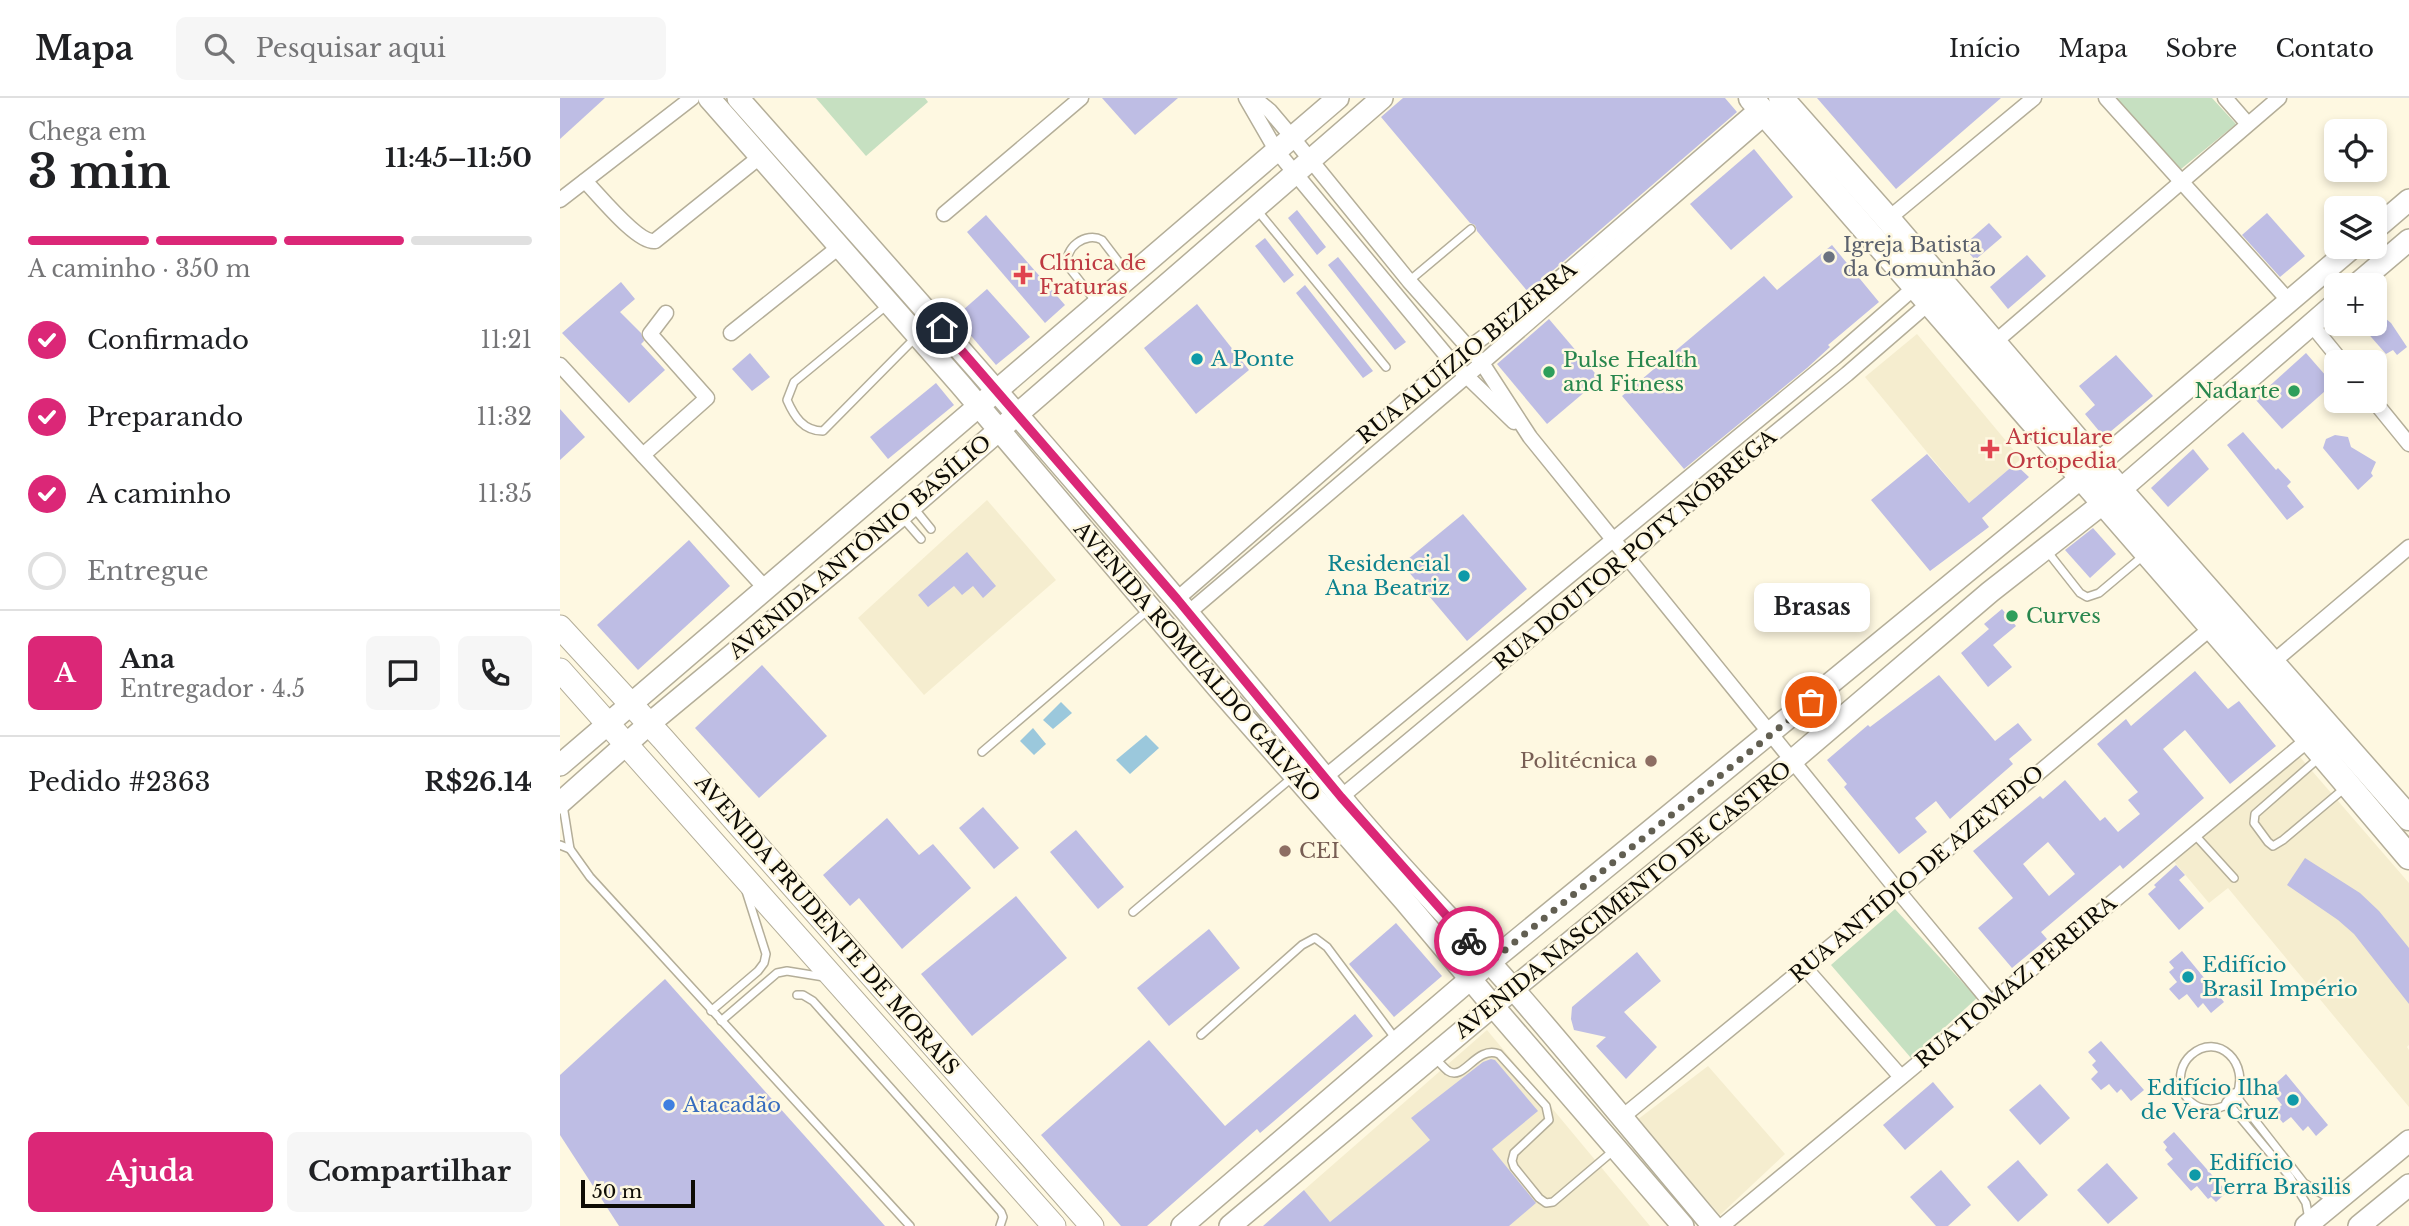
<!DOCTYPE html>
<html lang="pt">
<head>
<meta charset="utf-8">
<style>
  :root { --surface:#fff; --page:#f6f6f6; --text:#202124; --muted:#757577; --line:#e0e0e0; --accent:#db2777 }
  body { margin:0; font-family:"Libre Baskerville",serif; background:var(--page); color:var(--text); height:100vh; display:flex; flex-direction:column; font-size:26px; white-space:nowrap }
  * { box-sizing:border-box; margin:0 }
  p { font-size:23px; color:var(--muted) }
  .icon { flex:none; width:38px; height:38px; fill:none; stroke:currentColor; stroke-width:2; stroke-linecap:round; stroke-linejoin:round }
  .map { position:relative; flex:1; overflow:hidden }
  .sheet { display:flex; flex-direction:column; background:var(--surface); width:560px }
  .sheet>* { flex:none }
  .buttons { position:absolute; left:1764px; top:21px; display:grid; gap:14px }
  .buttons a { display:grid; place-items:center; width:63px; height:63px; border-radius:10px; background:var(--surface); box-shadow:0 4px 10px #0003; font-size:35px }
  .scale { position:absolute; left:21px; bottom:18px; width:114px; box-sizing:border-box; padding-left:7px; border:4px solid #0e0c05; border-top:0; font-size:19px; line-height:24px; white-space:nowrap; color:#0e0c05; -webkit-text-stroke:5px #fef8e1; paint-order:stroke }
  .pin { position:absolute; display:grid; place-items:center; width:60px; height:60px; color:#fff; margin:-30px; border:4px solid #fff; border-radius:50%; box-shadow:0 2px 7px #0007 }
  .courier { position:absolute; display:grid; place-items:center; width:70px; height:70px; margin:-35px; border:5px solid #db2777; border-radius:50%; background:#fff; color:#222; box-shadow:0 2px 9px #0007 }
  .bubble { position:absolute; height:49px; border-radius:10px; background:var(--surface); box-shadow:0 4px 10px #0003; font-size:23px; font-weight:700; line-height:49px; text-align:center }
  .headline em { font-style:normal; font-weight:700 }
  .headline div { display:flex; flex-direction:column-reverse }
  .headline { display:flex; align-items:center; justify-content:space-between; height:119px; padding:0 28px }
  h1 { font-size:46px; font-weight:700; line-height:52px }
  .bar { display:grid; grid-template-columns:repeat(4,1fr); gap:10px 7px; align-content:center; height:84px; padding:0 28px }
  .bar i { height:9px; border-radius:5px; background:var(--line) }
  .bar .current { background:var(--accent) }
  .bar p { grid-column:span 4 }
  .line { display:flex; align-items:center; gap:18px; padding:0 28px; border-top:2px solid var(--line) }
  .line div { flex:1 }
  .round { display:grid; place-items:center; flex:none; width:74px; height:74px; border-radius:10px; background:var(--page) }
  ol { padding:0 28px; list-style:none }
  li { display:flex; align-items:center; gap:21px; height:77px }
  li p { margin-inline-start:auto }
  li .icon { padding:7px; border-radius:50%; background:var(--accent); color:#fff; stroke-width:4 }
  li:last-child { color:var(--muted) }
  li i { width:38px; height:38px; border:4px solid var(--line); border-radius:50% }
  .primary-button { display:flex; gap:14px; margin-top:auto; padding:14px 28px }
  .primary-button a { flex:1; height:80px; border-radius:10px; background:var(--accent); color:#fff; font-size:28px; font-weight:700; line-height:80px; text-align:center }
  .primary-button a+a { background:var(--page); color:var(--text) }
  header { display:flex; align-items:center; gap:42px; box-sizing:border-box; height:98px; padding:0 35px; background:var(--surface); border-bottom:2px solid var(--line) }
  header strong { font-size:33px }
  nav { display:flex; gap:38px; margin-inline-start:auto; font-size:24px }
  .search { width:490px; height:63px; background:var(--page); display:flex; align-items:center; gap:18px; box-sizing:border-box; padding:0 24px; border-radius:10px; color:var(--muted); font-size:26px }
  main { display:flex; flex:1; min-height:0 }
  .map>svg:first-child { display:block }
  .built { fill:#f5edcf }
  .green { fill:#c6e0c1 }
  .water { fill:#9bc8dc }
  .building { fill:#bebde4; fill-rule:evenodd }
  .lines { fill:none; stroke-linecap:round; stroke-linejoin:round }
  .service-casing { stroke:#b4ae99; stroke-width:10 }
  .minor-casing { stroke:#b4ae99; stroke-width:17 }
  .secondary-casing { stroke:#b4ae99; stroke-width:24 }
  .primary-casing { stroke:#b4ae99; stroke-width:25 }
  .trunk-casing { stroke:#b4ae99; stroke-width:27 }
  .service { stroke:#fff; stroke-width:7 }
  .minor { stroke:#fff; stroke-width:14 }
  .secondary { stroke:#fff; stroke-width:21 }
  .primary { stroke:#fff; stroke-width:23 }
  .trunk { stroke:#fff; stroke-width:24 }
  .done { stroke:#625f52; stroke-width:7; stroke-dasharray:0 12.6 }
  .route { stroke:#db2777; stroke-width:9 }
  .worship-dot { fill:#6b7280; stroke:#fef8e1; stroke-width:2.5 }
  .health-dot { fill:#e0444e; stroke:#fef8e1; stroke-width:2.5 }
  .culture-dot { fill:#0f9aa8; stroke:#fef8e1; stroke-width:2.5 }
  .leisure-dot { fill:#2e9e5b; stroke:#fef8e1; stroke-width:2.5 }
  .education-dot { fill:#8d6e63; stroke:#fef8e1; stroke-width:2.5 }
  .shop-dot { fill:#3f7fe0; stroke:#fef8e1; stroke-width:2.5 }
  .labels { text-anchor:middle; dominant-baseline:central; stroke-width:5; stroke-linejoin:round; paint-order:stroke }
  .worship-label { font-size:21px; fill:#5b616d; stroke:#fef8e1; text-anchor:start }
  .health-label { font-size:21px; fill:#be3a42; stroke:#fef8e1; text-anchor:start }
  .street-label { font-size:21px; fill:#0e0c05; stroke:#fef8e1 }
  .culture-label { font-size:21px; fill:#0d838f; stroke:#fef8e1; text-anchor:start }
  .leisure-label { font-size:21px; fill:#27864d; stroke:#fef8e1; text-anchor:start }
  .education-label { font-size:21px; fill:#785e54; stroke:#fef8e1; text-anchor:end }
  .shop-label { font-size:21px; fill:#366cbe; stroke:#fef8e1; text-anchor:start }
</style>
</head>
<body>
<header>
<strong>Mapa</strong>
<div class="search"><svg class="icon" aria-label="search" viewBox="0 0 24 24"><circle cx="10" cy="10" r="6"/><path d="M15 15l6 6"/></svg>Pesquisar aqui</div>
<nav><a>Início</a><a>Mapa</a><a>Sobre</a><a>Contato</a></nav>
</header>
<main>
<section class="sheet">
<div class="headline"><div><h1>3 min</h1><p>Chega em</p></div><em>11:45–11:50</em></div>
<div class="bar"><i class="current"></i><i class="current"></i><i class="current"></i><i></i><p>A caminho · 350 m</p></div>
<ol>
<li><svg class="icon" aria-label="check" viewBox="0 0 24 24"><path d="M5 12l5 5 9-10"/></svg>Confirmado<p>11:21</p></li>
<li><svg class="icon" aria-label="check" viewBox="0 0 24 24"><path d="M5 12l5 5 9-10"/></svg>Preparando<p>11:32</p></li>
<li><svg class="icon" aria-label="check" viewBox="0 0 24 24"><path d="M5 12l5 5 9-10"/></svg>A caminho<p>11:35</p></li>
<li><i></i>Entregue</li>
</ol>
<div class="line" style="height:126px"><b class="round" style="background:var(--accent);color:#fff">A</b><div><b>Ana</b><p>Entregador · 4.5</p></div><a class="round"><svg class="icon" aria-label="chat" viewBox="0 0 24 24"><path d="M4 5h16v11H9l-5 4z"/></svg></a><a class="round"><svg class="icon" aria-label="phone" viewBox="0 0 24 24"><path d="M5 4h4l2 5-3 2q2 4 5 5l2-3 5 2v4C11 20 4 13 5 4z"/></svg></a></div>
<div class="line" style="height:91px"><div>Pedido #2363</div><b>R$26.14</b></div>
<div class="primary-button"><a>Ajuda</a><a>Compartilhar</a></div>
</section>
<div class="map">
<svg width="1849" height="1128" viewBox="0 0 1849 1128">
  <rect width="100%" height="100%" fill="#fef8e1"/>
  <g class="built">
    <polygon points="1357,236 1461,361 1409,405 1305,279"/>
    <polygon points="427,402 496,482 364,597 298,520"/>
    <polygon points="1733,658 1740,659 1849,785 1849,947 1847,949 1849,952 1849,1009 1668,790 1649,805 1611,760"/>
    <polygon points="927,932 1090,1128 773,1128 744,1092"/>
    <polygon points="1148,968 1225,1056 1160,1117 1077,1022"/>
  </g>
  <g class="green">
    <polygon points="256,0 365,0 368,4 306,58"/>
    <polygon points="1555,0 1652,0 1676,26 1621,71"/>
    <polygon points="1335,811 1417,900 1351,960 1271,867"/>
  </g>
  <g class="water">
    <polygon points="501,604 512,615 493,631 483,622"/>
    <polygon points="473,630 486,646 474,657 460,643"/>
    <polygon points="586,637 599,650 570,676 556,662"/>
  </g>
  <g class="building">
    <polygon points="0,0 45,0 0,41"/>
    <polygon points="542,0 618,0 575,37"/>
    <polygon points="843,0 1165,0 1177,14 968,194 917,133 915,127 910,125 821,19"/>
    <polygon points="1257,0 1441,0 1336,91"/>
    <polygon points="1194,51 1233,99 1171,152 1130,106"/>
    <polygon points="737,112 766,149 757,157 728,120"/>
    <polygon points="1707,115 1745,158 1720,179 1682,137"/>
    <polygon points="426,117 505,207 485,225 407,134"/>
    <polygon points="1429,125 1442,139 1415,162 1403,148"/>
    <polygon points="705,140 734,177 724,185 695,148"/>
    <polygon points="1272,147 1319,204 1268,247 1270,249 1247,270 1124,371 1062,298 1204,178 1217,192"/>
    <polygon points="1467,157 1486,178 1448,211 1430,189"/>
    <polygon points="778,159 846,244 835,252 768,167"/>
    <polygon points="61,184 75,201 60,214 81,235 84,243 81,246 105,272 69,305 2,235"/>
    <polygon points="745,187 813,273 803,280 736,195"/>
    <polygon points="427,191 470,239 436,267 395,219"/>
    <polygon points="637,206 689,272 636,316 584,250"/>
    <polygon points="1815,212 1831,225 1847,249 1837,257 1833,252 1826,256 1805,232 1815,226"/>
    <polygon points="989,221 1040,281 987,326 937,266"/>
    <polygon points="190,255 210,279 192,293 172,271"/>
    <polygon points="1746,255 1773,286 1722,331 1695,301"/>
    <polygon points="1556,257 1593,298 1544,339 1525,316 1535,307 1519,288"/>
    <polygon points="376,285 394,307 328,361 310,339"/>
    <polygon points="0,311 25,339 0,362"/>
    <polygon points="1683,334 1716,372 1718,370 1731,384 1727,388 1744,409 1727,422 1667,347"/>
    <polygon points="1775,337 1788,339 1791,349 1816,364 1811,375 1813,378 1798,392 1763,350 1766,341"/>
    <polygon points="1633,351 1649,371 1608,409 1591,390"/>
    <polygon points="1367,356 1409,405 1455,366 1469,379 1422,420 1429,429 1370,473 1311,402"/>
    <polygon points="903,416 967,491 907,543 842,466"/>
    <polygon points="1533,430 1556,456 1530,480 1505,452"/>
    <polygon points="129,442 170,488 78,572 37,527"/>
    <polygon points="407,454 436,488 423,500 413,488 402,497 394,488 368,509 358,497"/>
    <polygon points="1442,511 1456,528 1433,547 1452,569 1428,589 1401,555 1429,531 1424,526"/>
    <polygon points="202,567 267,638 199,700 135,630"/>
    <path d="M1635 573 1668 611 1679 603 1716 648 1670 686 1625 632 1603 651 1644 700 1563 771 1560 767 1481 834 1487 841 1452 870 1418 830 1453 800 1413 753 1480 698 1483 701 1505 682 1540 723 1545 719 1558 734 1580 716 1568 702 1578 694 1537 646 1566 621 1571 628ZM1488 744 1515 776 1489 798 1463 766Z"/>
    <polygon points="1379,577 1435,643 1458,625 1472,642 1449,661 1453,666 1390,721 1376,703 1355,720 1367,734 1339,756 1284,689 1287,686 1267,662 1308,627 1310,629"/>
    <polygon points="423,709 459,750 434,771 399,730"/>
    <polygon points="327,720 359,757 373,746 411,790 342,851 299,800 290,808 263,777"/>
    <polygon points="516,732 564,789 538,811 490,754"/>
    <polygon points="1745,760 1800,795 1819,813 1849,850 1849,906 1794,836 1778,822 1727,787"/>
    <polygon points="1616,767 1625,777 1619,782 1644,810 1619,832 1588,796 1596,789 1594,787"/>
    <polygon points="456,798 507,860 412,938 361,876"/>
    <polygon points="836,825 882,878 834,919 789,866"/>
    <polygon points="649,831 680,870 609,928 577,890"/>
    <polygon points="1622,853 1664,904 1651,915 1643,905 1638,910 1627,896 1619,902 1609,891 1617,884 1609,874 1614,870 1609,864"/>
    <polygon points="1077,854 1101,883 1064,914 1097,949 1066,981 1036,948 1046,939 1014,932 1011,921 1012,909"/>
    <polygon points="105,881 325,1128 59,1128 0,1037 0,977"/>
    <polygon points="795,916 813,938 700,1035 697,1031 587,1128 561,1128 481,1037 589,942 665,1028"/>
    <polygon points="1541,943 1584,992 1571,1003 1561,991 1557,995 1549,986 1541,992 1531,981 1538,974 1532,967 1536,963 1528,954"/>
    <polygon points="931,961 935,962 978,1013 932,1051 976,1105 949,1128 703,1128 744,1092 770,1124 870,1042 851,1020 923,964"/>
    <polygon points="1726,976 1768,1027 1756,1038 1748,1028 1743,1033 1731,1019 1723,1025 1714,1014 1722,1007 1714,997 1719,993 1714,987"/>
    <polygon points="1373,984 1394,1009 1345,1052 1323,1027"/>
    <polygon points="1480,986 1510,1020 1480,1047 1449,1012"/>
    <polygon points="1614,1034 1667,1094 1656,1104 1651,1099 1648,1101 1637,1088 1631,1093 1607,1066 1613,1061 1605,1052 1607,1049 1603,1044"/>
    <polygon points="1458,1062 1488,1097 1458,1124 1427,1089"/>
    <polygon points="1547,1065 1578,1100 1548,1126 1517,1092"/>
    <polygon points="1381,1072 1411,1107 1388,1128 1376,1128 1350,1099"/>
  </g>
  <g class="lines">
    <defs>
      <g id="service">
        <polyline points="697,112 826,269"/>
        <polyline points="849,183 911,131"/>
        <path d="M536 204 508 168C503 150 526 133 542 142L568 176"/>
        <path d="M326 208 234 284 227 302C234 318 243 333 263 333L357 238"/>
        <polyline points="354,410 371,431"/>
        <polyline points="341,418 361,441"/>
        <polyline points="1487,453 1520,495 1527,499 1539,495 1583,458"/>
        <polyline points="422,654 588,512"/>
        <polyline points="1759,660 1695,716 1694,725 1708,744 1713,748 1723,742 1786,689"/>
        <polyline points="3,707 10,751 30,779 350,1128"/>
        <polyline points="1635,737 1674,780"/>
        <polyline points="0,747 10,751"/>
        <polyline points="573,814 734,678"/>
        <polyline points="237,897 243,897 253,903 441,1114 443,1119 440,1128"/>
        <polyline points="151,913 198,873 204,865 206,856 186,793"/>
        <polyline points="161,923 217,875 227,873 264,879"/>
        <polyline points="641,937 742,847 755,840 767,849 835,940"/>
        <path d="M875 960C879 964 883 969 888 973 904 984 916 947 939 956L986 1008 989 1022 954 1055 952 1063 954 1069 979 1100 986 1105 993 1104 1053 1053"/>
        <path d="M1749 1121 1746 1105 1730 1079 1669 1006C1662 1009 1655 1012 1648 1011 1621 1009 1611 975 1631 957 1658 933 1691 966 1676 998L1744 1085 1772 1102"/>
      </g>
      <g id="minor">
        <polyline points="686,0 716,52 734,74 891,263 954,324"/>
        <polyline points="694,0 710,13 732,39 849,183 922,265 970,339 1338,793 1431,905"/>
        <polyline points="1546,0 1729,203"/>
        <polyline points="1665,0 1687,25"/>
        <path d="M25 83C38 96 78 146 95 143L201 58"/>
        <polyline points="0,102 132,0"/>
        <polyline points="384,116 521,0"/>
        <polyline points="1328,121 1474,0"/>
        <polyline points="1751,226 1782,264"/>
        <polyline points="171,235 279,149"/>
        <polyline points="1435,244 1719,0"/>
        <polyline points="0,267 206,491"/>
        <polyline points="1814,303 1849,346"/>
        <polyline points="83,357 147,300 90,236 106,215"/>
        <polyline points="617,501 891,263 974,202 1198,9"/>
        <polyline points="628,515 922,265 1206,19"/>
        <polyline points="1713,564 1849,449"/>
        <polyline points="765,679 1275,259 1355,189"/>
        <polyline points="781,699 1068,460 1144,393 1287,276 1369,205"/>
        <polyline points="1245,870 1341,979"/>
        <polyline points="1669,1006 1676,998"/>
        <polyline points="1061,1020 1338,793 1651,530"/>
        <polyline points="1162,1128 1749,641"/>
      </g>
      <g id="secondary">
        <polyline points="149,0 400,286 658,590 844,802 933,908 1123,1128"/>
        <path d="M178 0C382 230 586 460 780 698 835 766 898 827 955 893 1022 970 1087 1050 1153 1128"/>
        <polyline points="1815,131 1849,102"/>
        <polyline points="1796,187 1849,142"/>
        <polyline points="0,667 778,0"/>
        <polyline points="0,705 89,626 340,418 822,0"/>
        <polyline points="622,1128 929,865 1521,380 1793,149"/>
        <polyline points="670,1128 953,891 1233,662 1430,494 1560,392 1776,205"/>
        <polyline points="1746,1128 1849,1043"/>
        <polyline points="1799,1128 1849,1087"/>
      </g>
      <g id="primary">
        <polyline points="0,529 103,641 532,1128"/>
        <polyline points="0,572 494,1128"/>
      </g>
      <g id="trunk">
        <polyline points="1191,0 1749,641 1849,759"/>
        <polyline points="1221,0 1328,121 1560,392 1849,720"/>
      </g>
    </defs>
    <use href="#service" class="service-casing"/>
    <use href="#minor" class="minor-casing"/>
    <use href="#secondary" class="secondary-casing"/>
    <use href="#primary" class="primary-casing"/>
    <use href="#trunk" class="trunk-casing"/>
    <use href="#service" class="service"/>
    <use href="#minor" class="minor"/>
    <use href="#secondary" class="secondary"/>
    <use href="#primary" class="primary"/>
    <use href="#trunk" class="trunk"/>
  </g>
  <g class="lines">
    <polyline class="done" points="909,843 929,865 1251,604"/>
    <polyline class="route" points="382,230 617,501 781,699 909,843"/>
  </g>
  <circle class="worship-dot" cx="1269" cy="159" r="7"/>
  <g class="health-dot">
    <path d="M459.5 166.5h7v7h7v7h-7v7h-7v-7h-7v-7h7z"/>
    <path d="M1426.5 340.5h7v7h7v7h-7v7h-7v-7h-7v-7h7z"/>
  </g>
  <g class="culture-dot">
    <circle cx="637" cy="261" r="7"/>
    <circle cx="904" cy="478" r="7"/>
    <circle cx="1628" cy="879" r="7"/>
    <circle cx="1733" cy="1002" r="7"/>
    <circle cx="1635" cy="1077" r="7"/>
  </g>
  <g class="leisure-dot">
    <circle cx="989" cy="274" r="7"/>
    <circle cx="1734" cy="293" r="7"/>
    <circle cx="1452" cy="518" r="7"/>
  </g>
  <g class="education-dot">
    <circle cx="1091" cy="663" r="7"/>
    <circle cx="725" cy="753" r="7"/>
  </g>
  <circle class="shop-dot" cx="109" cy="1007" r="7"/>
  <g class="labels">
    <g class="worship-label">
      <text x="1283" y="147">Igreja Batista<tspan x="1283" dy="24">da Comunhão</tspan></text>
    </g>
    <g class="health-label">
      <text x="479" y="165">Clínica de<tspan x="479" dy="24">Fraturas</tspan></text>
      <text x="1446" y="339">Articulare<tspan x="1446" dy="24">Ortopedia</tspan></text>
    </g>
    <g class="street-label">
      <text transform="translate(907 255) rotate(-39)">RUA ALUÍZIO BEZERRA</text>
      <text transform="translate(300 449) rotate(-40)">AVENIDA ANTÔNIO BASÍLIO</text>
      <text transform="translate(1075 452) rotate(-40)">RUA DOUTOR POTY NÓBREGA</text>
      <text transform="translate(637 564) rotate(49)">AVENIDA ROMUALDO GALVÃO</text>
      <text transform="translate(1357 776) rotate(-40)">RUA ANTÍDIO DE AZEVEDO</text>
      <text transform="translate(1063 802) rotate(-39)">AVENIDA NASCIMENTO DE CASTRO</text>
      <text transform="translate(267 827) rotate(49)">AVENIDA PRUDENTE DE MORAIS</text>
      <text transform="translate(1456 884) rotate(-40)">RUA TOMAZ PEREIRA</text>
    </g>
    <g class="culture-label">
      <text x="651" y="261">A Ponte</text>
      <text x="890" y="466" text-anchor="end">Residencial<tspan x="890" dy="24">Ana Beatriz</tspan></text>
      <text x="1642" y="867">Edifício<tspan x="1642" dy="24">Brasil Império</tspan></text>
      <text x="1719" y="990" text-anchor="end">Edifício Ilha<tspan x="1719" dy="24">de Vera Cruz</tspan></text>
      <text x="1649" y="1065">Edifício<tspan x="1649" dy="24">Terra Brasilis</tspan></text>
    </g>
    <g class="leisure-label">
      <text x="1003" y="262">Pulse Health<tspan x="1003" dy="24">and Fitness</tspan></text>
      <text x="1720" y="293" text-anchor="end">Nadarte</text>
      <text x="1466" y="518">Curves</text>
    </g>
    <g class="education-label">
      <text x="1077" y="663">Politécnica</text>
      <text x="739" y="753" text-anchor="start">CEI</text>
    </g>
    <g class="shop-label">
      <text x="123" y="1007">Atacadão</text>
    </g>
  </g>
</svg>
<div class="buttons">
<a><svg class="icon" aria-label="locate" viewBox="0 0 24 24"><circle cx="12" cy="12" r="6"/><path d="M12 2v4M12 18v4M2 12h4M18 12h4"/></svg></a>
<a><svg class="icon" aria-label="layers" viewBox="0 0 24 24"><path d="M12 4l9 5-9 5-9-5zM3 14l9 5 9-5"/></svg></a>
<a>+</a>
<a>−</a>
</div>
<div class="scale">50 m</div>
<div class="pin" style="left:1251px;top:604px;background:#ea580c"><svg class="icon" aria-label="bag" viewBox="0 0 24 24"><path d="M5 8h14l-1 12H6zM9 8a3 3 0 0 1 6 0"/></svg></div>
<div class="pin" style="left:382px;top:230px;background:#1f2937"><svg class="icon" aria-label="home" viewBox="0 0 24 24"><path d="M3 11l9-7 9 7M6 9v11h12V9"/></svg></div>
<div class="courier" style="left:909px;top:843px"><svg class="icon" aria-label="bike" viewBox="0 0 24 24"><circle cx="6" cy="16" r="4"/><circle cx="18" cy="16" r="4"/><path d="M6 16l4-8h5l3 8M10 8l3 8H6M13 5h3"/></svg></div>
<div class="bubble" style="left:1194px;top:485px;width:116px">Brasas</div>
</div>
</main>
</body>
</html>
